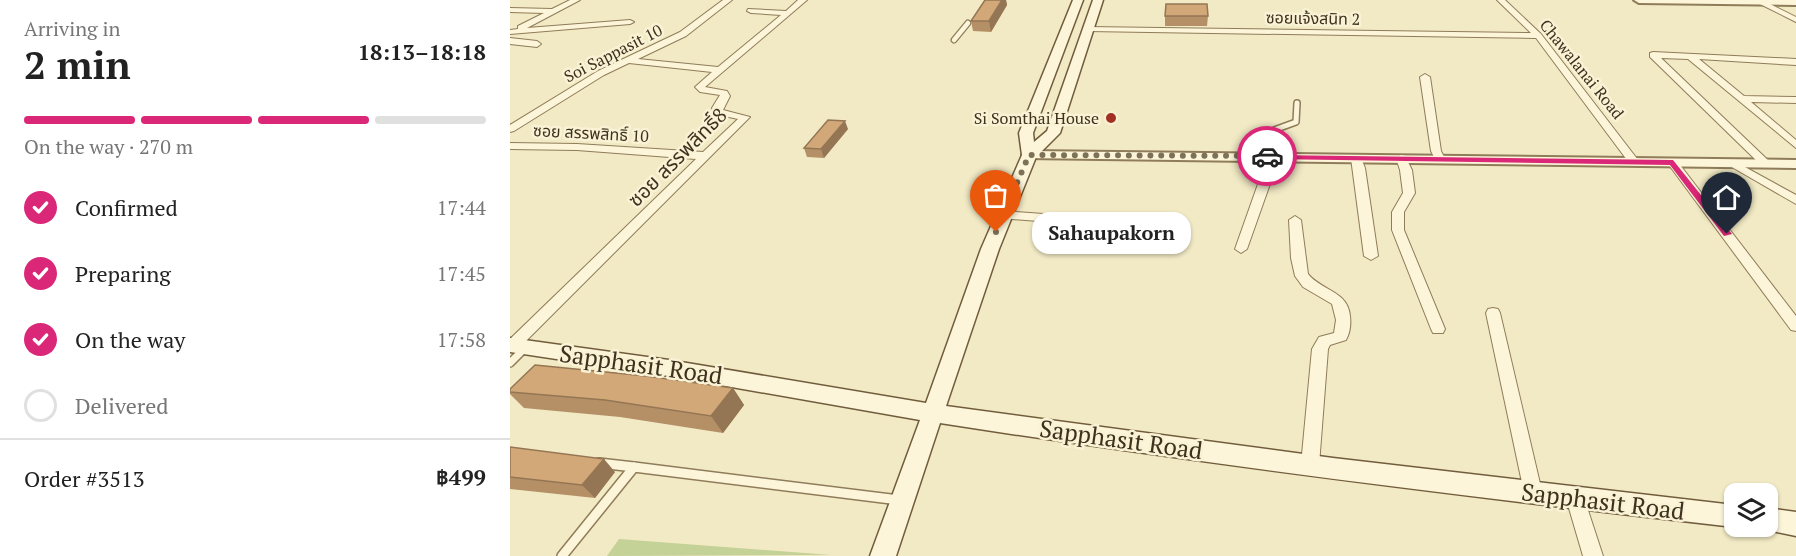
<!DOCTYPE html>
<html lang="en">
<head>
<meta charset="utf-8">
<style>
  :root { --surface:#fff; --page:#f2f2f2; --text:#222; --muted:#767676; --line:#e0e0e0; --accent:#db2777 }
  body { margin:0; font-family:"PT Serif","Noto Sans Thai",serif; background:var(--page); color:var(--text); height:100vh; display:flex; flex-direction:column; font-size:22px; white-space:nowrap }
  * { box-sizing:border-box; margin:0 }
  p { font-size:20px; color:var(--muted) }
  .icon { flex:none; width:33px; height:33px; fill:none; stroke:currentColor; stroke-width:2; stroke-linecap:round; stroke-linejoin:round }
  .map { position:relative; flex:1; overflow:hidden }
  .side { display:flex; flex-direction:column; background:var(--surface); width:510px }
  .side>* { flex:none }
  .tools { position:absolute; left:1214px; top:483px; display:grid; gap:12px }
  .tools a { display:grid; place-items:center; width:54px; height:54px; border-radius:12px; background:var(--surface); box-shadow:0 2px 4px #0004; font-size:30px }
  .pin { position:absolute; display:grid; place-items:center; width:51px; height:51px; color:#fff; margin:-62px -26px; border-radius:50% 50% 50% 0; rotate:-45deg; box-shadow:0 0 6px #0007 }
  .pin .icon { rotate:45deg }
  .courier { position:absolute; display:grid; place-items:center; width:60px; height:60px; margin:-30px; border:4px solid #db2777; border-radius:50%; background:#fff; color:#222; box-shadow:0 2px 8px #0007 }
  .bubble { position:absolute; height:42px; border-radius:18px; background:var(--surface); box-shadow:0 2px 4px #0004; font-size:20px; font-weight:700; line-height:42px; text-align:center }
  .summary em { font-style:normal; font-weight:700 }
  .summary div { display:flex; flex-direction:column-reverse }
  .summary { display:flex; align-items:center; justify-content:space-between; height:102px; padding:0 24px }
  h1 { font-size:39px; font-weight:700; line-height:45px }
  .bar { display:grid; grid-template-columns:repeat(4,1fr); gap:9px 6px; align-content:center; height:72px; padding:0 24px }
  .bar i { height:8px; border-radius:4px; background:var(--line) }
  .bar .active { background:var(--accent) }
  .bar p { grid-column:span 4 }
  .line { display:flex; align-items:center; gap:15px; padding:0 24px; border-top:2px solid var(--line) }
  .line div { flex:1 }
  ol { padding:0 24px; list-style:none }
  li { display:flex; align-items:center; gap:18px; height:66px }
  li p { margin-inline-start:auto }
  li .icon { padding:6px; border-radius:50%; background:var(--accent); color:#fff; stroke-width:4 }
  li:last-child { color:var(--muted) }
  li i { width:33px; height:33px; border:3px solid var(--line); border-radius:50% }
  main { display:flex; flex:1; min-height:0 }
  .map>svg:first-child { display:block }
  .green { fill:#c4d197 }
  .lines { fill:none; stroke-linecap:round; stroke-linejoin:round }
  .service-far3-casing { stroke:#8f7c59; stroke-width:7 }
  .service-far2-casing { stroke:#8f7c59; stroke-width:8 }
  .service-far1-casing { stroke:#8f7c59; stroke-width:10 }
  .service-casing { stroke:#8f7c59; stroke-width:12 }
  .minor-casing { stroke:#8f7c59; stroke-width:2 }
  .tertiary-casing { stroke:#8f7c59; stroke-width:4 }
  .secondary-casing { stroke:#715c3c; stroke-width:3 }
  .service-far3 { stroke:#fcf5d9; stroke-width:4.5 }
  .service-far2 { stroke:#fcf5d9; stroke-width:5 }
  .service-far1 { stroke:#fcf5d9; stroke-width:7 }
  .service { stroke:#fcf5d9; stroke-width:9 }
  .minor { fill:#fcf5d9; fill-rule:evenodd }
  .tertiary { fill:#fcf5d9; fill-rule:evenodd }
  .secondary { fill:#fcf5d9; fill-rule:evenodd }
  .wall { fill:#b59067 }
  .shaded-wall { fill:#947654 }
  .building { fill:#d3a878; stroke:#947654; stroke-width:1.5 }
  .route { fill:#db2777 }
  .done { stroke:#7d7258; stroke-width:6; stroke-dasharray:0 10.8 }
  .poi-dot { fill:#a33123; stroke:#f9f2d5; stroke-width:2 }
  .labels { text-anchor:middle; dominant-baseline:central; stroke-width:5; stroke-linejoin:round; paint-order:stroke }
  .far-street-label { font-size:16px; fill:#3e311e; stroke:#f9f2d5 }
  .far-poi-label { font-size:16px; fill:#3e311e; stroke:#f9f2d5; text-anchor:end }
  .street-label { font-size:20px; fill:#3e311e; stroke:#f9f2d5 }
  .near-street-label { font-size:24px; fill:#3e311e; stroke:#f9f2d5 }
</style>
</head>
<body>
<main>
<section class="side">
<div class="summary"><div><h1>2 min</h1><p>Arriving in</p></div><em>18:13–18:18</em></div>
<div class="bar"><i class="active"></i><i class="active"></i><i class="active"></i><i></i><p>On the way · 270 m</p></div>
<ol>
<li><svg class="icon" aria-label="check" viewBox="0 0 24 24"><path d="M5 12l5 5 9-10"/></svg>Confirmed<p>17:44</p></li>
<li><svg class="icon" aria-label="check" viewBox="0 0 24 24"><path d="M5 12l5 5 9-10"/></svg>Preparing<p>17:45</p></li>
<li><svg class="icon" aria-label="check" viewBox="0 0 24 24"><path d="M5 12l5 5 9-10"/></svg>On the way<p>17:58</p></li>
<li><i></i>Delivered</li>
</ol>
<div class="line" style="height:78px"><div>Order #3513</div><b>฿499</b></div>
</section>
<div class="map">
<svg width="1286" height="556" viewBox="0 0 1286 556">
  <rect width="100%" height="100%" fill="#f2eac5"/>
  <polygon class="green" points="109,539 321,555 97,556"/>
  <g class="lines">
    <defs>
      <polyline id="service-far3" points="444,40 458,23"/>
      <polyline id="service-far2" points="768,157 764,130 786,122 787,103"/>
      <polyline id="service-far1" points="0,363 15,348"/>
      <g id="service">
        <polyline points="89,463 124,467"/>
        <polyline points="52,556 124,467 389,500"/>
      </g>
      <g id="minor">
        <polygon points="60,0 70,0 17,28 120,20 124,22 120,24 0,34 0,30 8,29 8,26 34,13 0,12 0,8 42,9"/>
        <polygon points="213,0 222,0 176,36 128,59 208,67 271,15 241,13 237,11 238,9 276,11 288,0 297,0 195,87 217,91 220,96 213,110 240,117 7,350 0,351 0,339 186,159 67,150 0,149 0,143 67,144 193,152 228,119 205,114 202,108 210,95 190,92 185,87 202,72 119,63 94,75 4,131 0,132 0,125 88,71 170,32"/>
        <polygon points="987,0 995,0 1031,34 1128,160 1128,164 1120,164 1026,38 578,31 574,29 578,27 1021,33"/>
        <polygon points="1252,0 1286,17 1286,22 1250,4"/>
        <polygon points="0,38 27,41 31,44 27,47 0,44"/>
        <polygon points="1143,52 1286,59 1286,65 1189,59 1234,96 1286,97 1286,103 1241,102 1286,140 1286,148 1178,59 1151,58 1262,164 1256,167 1252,166 1140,57 1140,53"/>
        <polygon points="915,74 920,77 931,151 935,159 930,162 926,161 921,151 910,77"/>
        <polygon points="755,153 760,156 760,184 737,249 731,253 725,249 748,184 750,156"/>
        <polygon points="846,155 851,158 855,168 868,256 861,260 854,256 841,158"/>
        <polygon points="891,155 895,156 902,170 905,193 894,212 894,230 935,329 933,333 923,333 921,329 882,230 882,212 893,193 890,170 886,158"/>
        <polygon points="1163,160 1167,161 1286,316 1286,331 1281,330 1159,165 1159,161"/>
        <polygon points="1224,161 1286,195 1286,204 1220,166 1218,164"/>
        <polygon points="493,211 644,222 650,226 644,230 489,218 487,215"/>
        <path d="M785 216 791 220 798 274C812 291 838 291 840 316 841 324 840 333 836 340L820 345 818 349 809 465 806 470 800 473 794 470 791 465 802 349 809 337 824 333 826 320 822 304 793 287 785 276 781 258 779 220Z"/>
        <polygon points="983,308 988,309 990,313 1032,492 1029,498 1023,500 1017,498 1014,492 976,313 978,309"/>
        <polygon points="1065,490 1071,492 1074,498 1093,556 1073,556 1056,498 1059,492"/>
      </g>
      <g id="tertiary">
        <polygon points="1124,0 1286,0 1286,5 1129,3"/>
        <polygon points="519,151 1286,160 1286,168 514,158 512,155 514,152"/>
      </g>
      <g id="secondary">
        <path d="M563 0H573L523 133 524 142 537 131 583 0H593L550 133 526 157 489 249 436 406 823 458 1224 505V526H1227L1224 527C959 497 694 464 430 423L386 556H360L410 420 159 376 0 352V338L159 360 416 403 471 249 512 155 509 133Z"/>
        <polygon points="1257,508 1286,512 1286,536 1248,528 1247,526 1257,526"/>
      </g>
    </defs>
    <use href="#service-far3" class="service-far3-casing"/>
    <use href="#service-far2" class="service-far2-casing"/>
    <use href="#service-far1" class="service-far1-casing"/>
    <use href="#service" class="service-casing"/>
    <use href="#minor" class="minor-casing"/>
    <use href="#tertiary" class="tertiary-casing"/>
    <use href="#secondary" class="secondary-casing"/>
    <use href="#service-far3" class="service-far3"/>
    <use href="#service-far2" class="service-far2"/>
    <use href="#service-far1" class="service-far1"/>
    <use href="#service" class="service"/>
    <use href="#minor" class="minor"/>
    <use href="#tertiary" class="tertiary"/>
    <use href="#secondary" class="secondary"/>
  </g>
  <g class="wall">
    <polygon points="475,0 496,0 497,5 481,32 463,31 461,21"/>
    <polygon points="655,16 698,16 697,26 655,26"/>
    <polygon points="338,129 314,158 297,157 294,148"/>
    <polygon points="223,388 234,405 213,433 110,417 14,408 0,394 0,389"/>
    <polygon points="0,447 105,472 85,498 0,489"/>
  </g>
  <g class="shaded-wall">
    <polygon points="492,0 496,0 497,5 481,32 479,21"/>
    <polygon points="335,121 338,129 314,158 311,149"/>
    <polygon points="223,388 234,405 213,433 201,416"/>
    <polygon points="94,459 105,472 85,498 72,485"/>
  </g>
  <g class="building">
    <polygon points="475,0 492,0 479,21 461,21"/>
    <polygon points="656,4 697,4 698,16 655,16"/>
    <polygon points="318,120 335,121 311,149 294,148"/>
    <polygon points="25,365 136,376 223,388 201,416 95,400 0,392 0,389"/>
    <polygon points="0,447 94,459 72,485 0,477"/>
  </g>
  <polygon class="route" points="754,155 1163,160 1222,234 1214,236 1160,165 757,159 754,158"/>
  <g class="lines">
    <polyline class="done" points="486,232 519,155 757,156"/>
  </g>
  <circle class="poi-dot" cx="601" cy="118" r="6"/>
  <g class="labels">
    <g class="far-street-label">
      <text transform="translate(803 18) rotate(1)">ซอยแจ้งสนิท 2</text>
      <text transform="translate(103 53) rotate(-27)">Soi Sappasit 10</text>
      <text transform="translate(1072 69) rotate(51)">Chawalanai Road</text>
      <text transform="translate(81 133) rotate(3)">ซอย สรรพสิทธิ์ 10</text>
    </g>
    <g class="far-poi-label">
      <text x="589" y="118">Si Somthai House</text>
    </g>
    <g class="street-label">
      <text transform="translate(167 157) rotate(-45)">ซอย สรรพสิทธิ์8</text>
    </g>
    <g class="near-street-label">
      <text transform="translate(131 364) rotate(8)">Sapphasit Road</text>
      <text transform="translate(611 439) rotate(8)">Sapphasit Road</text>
      <text transform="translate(1093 501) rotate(7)">Sapphasit Road</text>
    </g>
  </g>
</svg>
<div class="tools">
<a><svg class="icon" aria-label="layers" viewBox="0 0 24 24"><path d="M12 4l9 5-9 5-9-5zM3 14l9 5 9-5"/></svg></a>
</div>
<div class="pin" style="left:486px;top:232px;background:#ea580c"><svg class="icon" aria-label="bag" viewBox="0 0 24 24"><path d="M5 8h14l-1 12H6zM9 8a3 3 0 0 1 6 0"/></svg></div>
<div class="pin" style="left:1217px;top:234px;background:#1f2937"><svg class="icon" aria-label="home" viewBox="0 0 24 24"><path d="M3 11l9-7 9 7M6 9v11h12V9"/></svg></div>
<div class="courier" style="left:757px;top:156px"><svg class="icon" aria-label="car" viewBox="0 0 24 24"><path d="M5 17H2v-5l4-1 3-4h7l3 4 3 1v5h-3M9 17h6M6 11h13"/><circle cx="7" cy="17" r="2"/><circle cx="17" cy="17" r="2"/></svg></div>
<div class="bubble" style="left:522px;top:212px;width:159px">Sahaupakorn</div>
</div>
</main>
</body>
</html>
